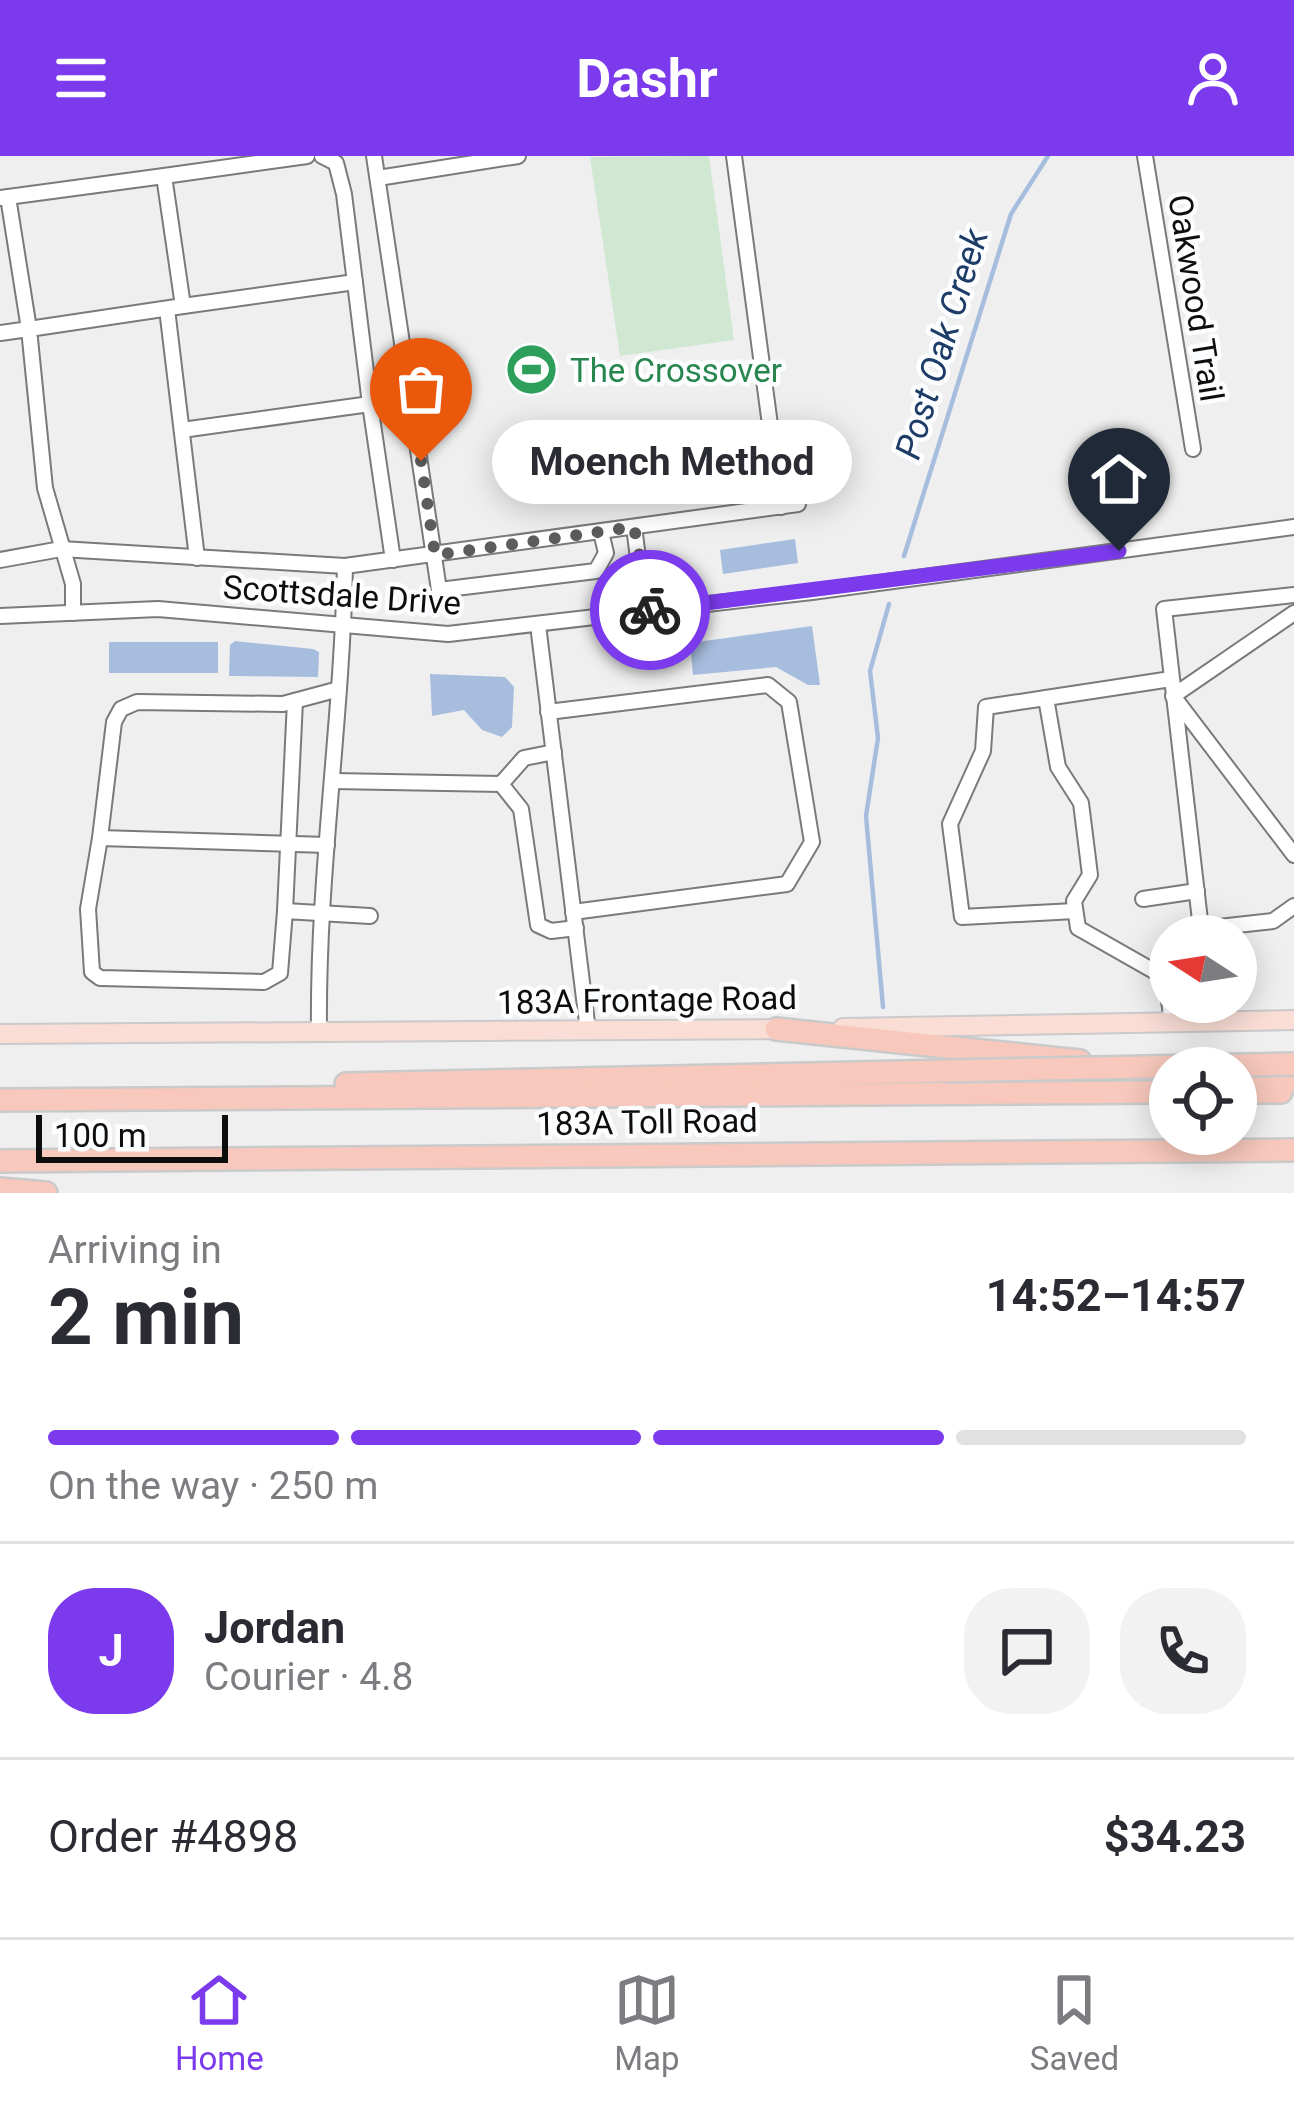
<!DOCTYPE html>
<html lang="en">
<head>
<meta charset="utf-8">
<style>
  :root { --surface:#fff; --page:#f2f2f3; --text:#2b2b33; --muted:#7c7c81; --line:#e1e1e2; --accent:#7c3aed }
  body { margin:0; font-family:Roboto,sans-serif; background:var(--page); color:var(--text); height:100vh; display:flex; flex-direction:column; font-size:45px; white-space:nowrap }
  * { box-sizing:border-box; margin:0 }
  p { font-size:39px; color:var(--muted) }
  .icon { flex:none; width:66px; height:66px; fill:none; stroke:currentColor; stroke-width:2; stroke-linecap:round; stroke-linejoin:round }
  .map { position:relative; height:1037px; overflow:hidden }
  .details { display:flex; flex-direction:column; background:var(--surface); flex:1 }
  .details>* { flex:none }
  .needle { width:78px; rotate:282deg }
  .fabs { position:absolute; left:1149px; top:759px; display:grid; gap:24px }
  .fabs a { display:grid; place-items:center; width:108px; height:108px; border-radius:50%; background:var(--surface); box-shadow:0 6px 30px #0003; font-size:60px }
  .scale { position:absolute; left:36px; bottom:30px; width:192px; box-sizing:border-box; padding-left:12px; border:6px solid #0d0d0e; border-top:0; font-size:33px; line-height:42px; white-space:nowrap; color:#0d0d0e; -webkit-text-stroke:9px #fcfdfe; paint-order:stroke }
  .pin { position:absolute; display:grid; place-items:center; width:102px; height:102px; color:#fff; margin:-123px -51px; border-radius:50% 50% 50% 0; rotate:-45deg; box-shadow:0 0 12px #0007 }
  .pin .icon { rotate:45deg }
  .courier { position:absolute; display:grid; place-items:center; width:120px; height:120px; margin:-60px; border:9px solid #7c3aed; border-radius:50%; background:#fff; color:#222; box-shadow:0 3px 15px #0007 }
  .bubble { position:absolute; height:84px; border-radius:42px; background:var(--surface); box-shadow:0 6px 30px #0003; font-size:39px; font-weight:700; line-height:84px; text-align:center }
  .head em { font-style:normal; font-weight:700 }
  .head div { display:flex; flex-direction:column-reverse }
  .head { display:flex; align-items:center; justify-content:space-between; height:204px; padding:0 48px }
  h1 { font-size:78px; font-weight:700; line-height:90px }
  .bar { display:grid; grid-template-columns:repeat(4,1fr); gap:18px 12px; align-content:center; height:144px; padding:0 48px }
  .bar i { height:15px; border-radius:9px; background:var(--line) }
  .bar .active { background:var(--accent) }
  .bar p { grid-column:span 4 }
  .line { display:flex; align-items:center; gap:30px; padding:0 48px; border-top:3px solid var(--line) }
  .line div { flex:1 }
  .round { display:grid; place-items:center; flex:none; width:126px; height:126px; border-radius:48px; background:var(--page) }
  header { display:flex; justify-content:space-between; align-items:center; height:156px; padding:0 48px; background:var(--accent); color:#fff; font-size:54px; font-weight:700 }
  .menu { display:flex; justify-content:space-around; align-items:center; height:168px; border-top:3px solid var(--line); background:var(--surface); font-size:33px; color:var(--muted) }
  .menu a { display:grid; justify-items:center; gap:6px }
  .menu .active { color:var(--accent) }
  .map>svg:first-child { display:block }
  .green { fill:#d0e7d2 }
  .water { fill:#a6bdde }
  .lines { fill:none; stroke-linecap:round; stroke-linejoin:round }
  .stream { stroke:#a6bdde; stroke-width:4.5 }
  .minor-casing { stroke:#797a7b; stroke-width:18 }
  .major-casing { stroke:#cacaca; stroke-width:22 }
  .highway-casing { stroke:#cacaca; stroke-width:26 }
  .minor { stroke:#fff; stroke-width:14 }
  .major { stroke:#faded6; stroke-width:18 }
  .highway { stroke:#f7c8bb; stroke-width:21 }
  .highway-bridge-casing { stroke:#cacaca; stroke-width:26; stroke-linecap:butt }
  .highway-bridge { stroke:#f7c8bb; stroke-width:21 }
  .done { stroke:#5c5c5d; stroke-width:12; stroke-dasharray:0 21.6 }
  .route { stroke:#7c3aed; stroke-width:15 }
  .labels { text-anchor:middle; dominant-baseline:central; stroke-width:9; stroke-linejoin:round; paint-order:stroke }
  .street-label { font-size:33px; fill:#0d0d0e; stroke:#fcfdfe }
  .leisure-label { font-size:33px; fill:#27864d; stroke:#fcfdfe; text-anchor:start }
  .water-label { font-size:36px; font-style:italic; fill:#1d3c67; stroke:#fcfdfe }
</style>
</head>
<body>
<header><svg class="icon" aria-label="menu" viewBox="0 0 24 24"><path d="M4 6h16M4 12h16M4 18h16"/></svg>Dashr<svg class="icon" aria-label="person" viewBox="0 0 24 24"><circle cx="12" cy="8" r="4"/><path d="M4 21q1-7 8-7t8 7"/></svg></header>
<div class="map">
<svg width="1294" height="1037" viewBox="0 0 1294 1037">
  <rect width="100%" height="100%" fill="#efeff0"/>
  <polygon class="green" points="709,0 734,184 620,200 590,1"/>
  <g class="water">
    <polygon points="795,383 798,407 723,418 720,394"/>
    <polygon points="812,470 820,529 808,529 776,511 693,519 690,487"/>
    <polygon points="235,485 313,493 319,496 318,521 229,520 230,489"/>
    <rect x="109" y="486" width="109" height="31"/>
    <polygon points="430,518 505,521 514,531 512,571 502,581 482,574 464,554 432,560"/>
  </g>
  <g class="lines">
    <g class="stream">
      <polyline points="904,400 1011,58 1048,0"/>
      <polyline points="883,851 866,660 878,582 870,515 889,448"/>
    </g>
    <defs>
      <g id="minor">
        <polyline points="322,0 336,7 344,38 370,248"/>
        <polyline points="374,0 439,434 596,415 606,397 601,376"/>
        <polyline points="734,0 781,351"/>
        <polyline points="1145,0 1193,293"/>
        <polyline points="164,20 307,0"/>
        <polyline points="378,22 518,0"/>
        <polyline points="0,42 164,20 183,150 29,173 45,332 73,428 73,457"/>
        <polyline points="183,150 355,126"/>
        <polyline points="167,153 197,402"/>
        <polyline points="0,177 29,173 8,41"/>
        <polyline points="182,274 370,248 393,404"/>
        <polyline points="634,371 645,455"/>
        <polyline points="0,404 61,393 345,410 798,348"/>
        <polyline points="1294,439 1164,453 1201,773 1273,765 1294,750"/>
        <polyline points="1294,457 1173,540 1294,699"/>
        <polyline points="0,460 158,453 448,478 812,436 1294,371"/>
        <polyline points="538,469 588,875"/>
        <polyline points="1171,523 1046,542 1058,611 1081,647 1090,719 1074,745 1078,772 1166,822 1172,867"/>
        <polyline points="1046,542 986,551 983,595 950,668 962,761 1075,755"/>
        <polyline points="548,556 768,529 789,546 812,686 787,728 573,756"/>
        <polyline points="333,625 501,628 524,602 554,596"/>
        <polyline points="501,628 521,653 538,769 551,775 576,772"/>
        <polyline points="100,682 114,566 121,553 137,546 283,548 339,533"/>
        <polyline points="327,689 100,682 88,753 92,816 100,822 264,826 280,817 285,755 370,760"/>
        <polyline points="1143,743 1197,735"/>
        <polyline points="285,755 295,545"/>
        <path d="M319 877C317 721 342 567 345 410"/>
      </g>
      <g id="major">
        <polyline points="843,872 1294,864"/>
        <polyline points="0,878 785,873"/>
      </g>
      <g id="highway">
        <polyline points="776,873 1080,905"/>
        <polyline points="1236,919 1294,925"/>
        <polyline points="346,928 946,915"/>
        <polyline points="1236,936 1281,936"/>
        <polyline points="0,944 1170,936"/>
        <polyline points="0,1005 1294,994"/>
        <polyline points="0,1033 46,1037"/>
      </g>
    </defs>
    <use href="#minor" class="minor-casing"/>
    <use href="#major" class="major-casing"/>
    <use href="#highway" class="highway-casing"/>
    <use href="#minor" class="minor"/>
    <use href="#major" class="major"/>
    <use href="#highway" class="highway"/>
    <defs>
      <polyline id="highway-bridge" points="946,915 1294,908"/>
    </defs>
    <use href="#highway-bridge" class="highway-bridge-casing"/>
    <use href="#highway-bridge" class="highway-bridge"/>
  </g>
  <g class="lines">
    <polyline class="done" points="421,305 435,399 634,371 650,454"/>
    <polyline class="route" points="650,454 1119,395"/>
  </g>
  <defs>
    <symbol id="stadium-disc" viewBox="-11 -11 22 22"><circle r="9.5" fill="#2e9e5b" stroke="#fcfdfe"/><path d="M0-5a6.5 5 0 1 0 0 10a6.5 5 0 1 0 0-10ZM-3.5-1.8h7v3.6h-7Z" fill="#fff"/></symbol>
  </defs>
  <g fill-rule="evenodd">
    <use href="#stadium-disc" x="502" y="184" width="59" height="59"/>
  </g>
  <g class="labels">
    <g class="street-label">
      <text transform="translate(1196 142) rotate(81)">Oakwood Trail</text>
      <text transform="translate(342 439) rotate(4)">Scottsdale Drive</text>
      <text transform="translate(647 844) rotate(-1)">183A Frontage Road</text>
      <text transform="translate(647 966) rotate(-1)">183A Toll Road</text>
    </g>
    <g class="leisure-label">
      <text x="570" y="214">The Crossover</text>
    </g>
    <g class="water-label">
      <text transform="translate(942 188) rotate(-73)">Post Oak Creek</text>
    </g>
  </g>
</svg>
<div class="fabs">
<a><svg class="needle" viewBox="-14 -14 28 28"><path d="M0-13l5 13h-10z" fill="#e53935"/><path d="M0 13l5-13h-10z" fill="#7c7c81"/></svg></a>
<a><svg class="icon" aria-label="locate" viewBox="0 0 24 24"><circle cx="12" cy="12" r="6"/><path d="M12 2v4M12 18v4M2 12h4M18 12h4"/></svg></a>
</div>
<div class="scale">100 m</div>
<div class="pin" style="left:421px;top:305px;background:#ea580c"><svg class="icon" aria-label="bag" viewBox="0 0 24 24"><path d="M5 8h14l-1 12H6zM9 8a3 3 0 0 1 6 0"/></svg></div>
<div class="pin" style="left:1119px;top:395px;background:#1f2937"><svg class="icon" aria-label="home" viewBox="0 0 24 24"><path d="M3 11l9-7 9 7M6 9v11h12V9"/></svg></div>
<div class="courier" style="left:650px;top:454px"><svg class="icon" aria-label="bike" viewBox="0 0 24 24"><circle cx="6" cy="16" r="4"/><circle cx="18" cy="16" r="4"/><path d="M6 16l4-8h5l3 8M10 8l3 8H6M13 5h3"/></svg></div>
<div class="bubble" style="left:492px;top:264px;width:360px">Moench Method</div>
</div>
<section class="details">
<div class="head"><div><h1>2 min</h1><p>Arriving in</p></div><em>14:52–14:57</em></div>
<div class="bar"><i class="active"></i><i class="active"></i><i class="active"></i><i></i><p>On the way · 250 m</p></div>
<div class="line" style="height:216px"><b class="round" style="background:var(--accent);color:#fff">J</b><div><b>Jordan</b><p>Courier · 4.8</p></div><a class="round"><svg class="icon" aria-label="chat" viewBox="0 0 24 24"><path d="M4 5h16v11H9l-5 4z"/></svg></a><a class="round"><svg class="icon" aria-label="phone" viewBox="0 0 24 24"><path d="M5 4h4l2 5-3 2q2 4 5 5l2-3 5 2v4C11 20 4 13 5 4z"/></svg></a></div>
<div class="line" style="height:156px"><div>Order #4898</div><b>$34.23</b></div>
</section>
<nav class="menu">
<a class="active"><svg class="icon" aria-label="home" viewBox="0 0 24 24"><path d="M3 11l9-7 9 7M6 9v11h12V9"/></svg>Home</a>
<a><svg class="icon" aria-label="map" viewBox="0 0 24 24"><path d="M3 6l6-2 6 2 6-2v14l-6 2-6-2-6 2zM9 4v14M15 6v14"/></svg>Map</a>
<a><svg class="icon" aria-label="saved" viewBox="0 0 24 24"><path d="M7 4h10v16l-5-4-5 4z"/></svg>Saved</a>
</nav>
</body>
</html>
